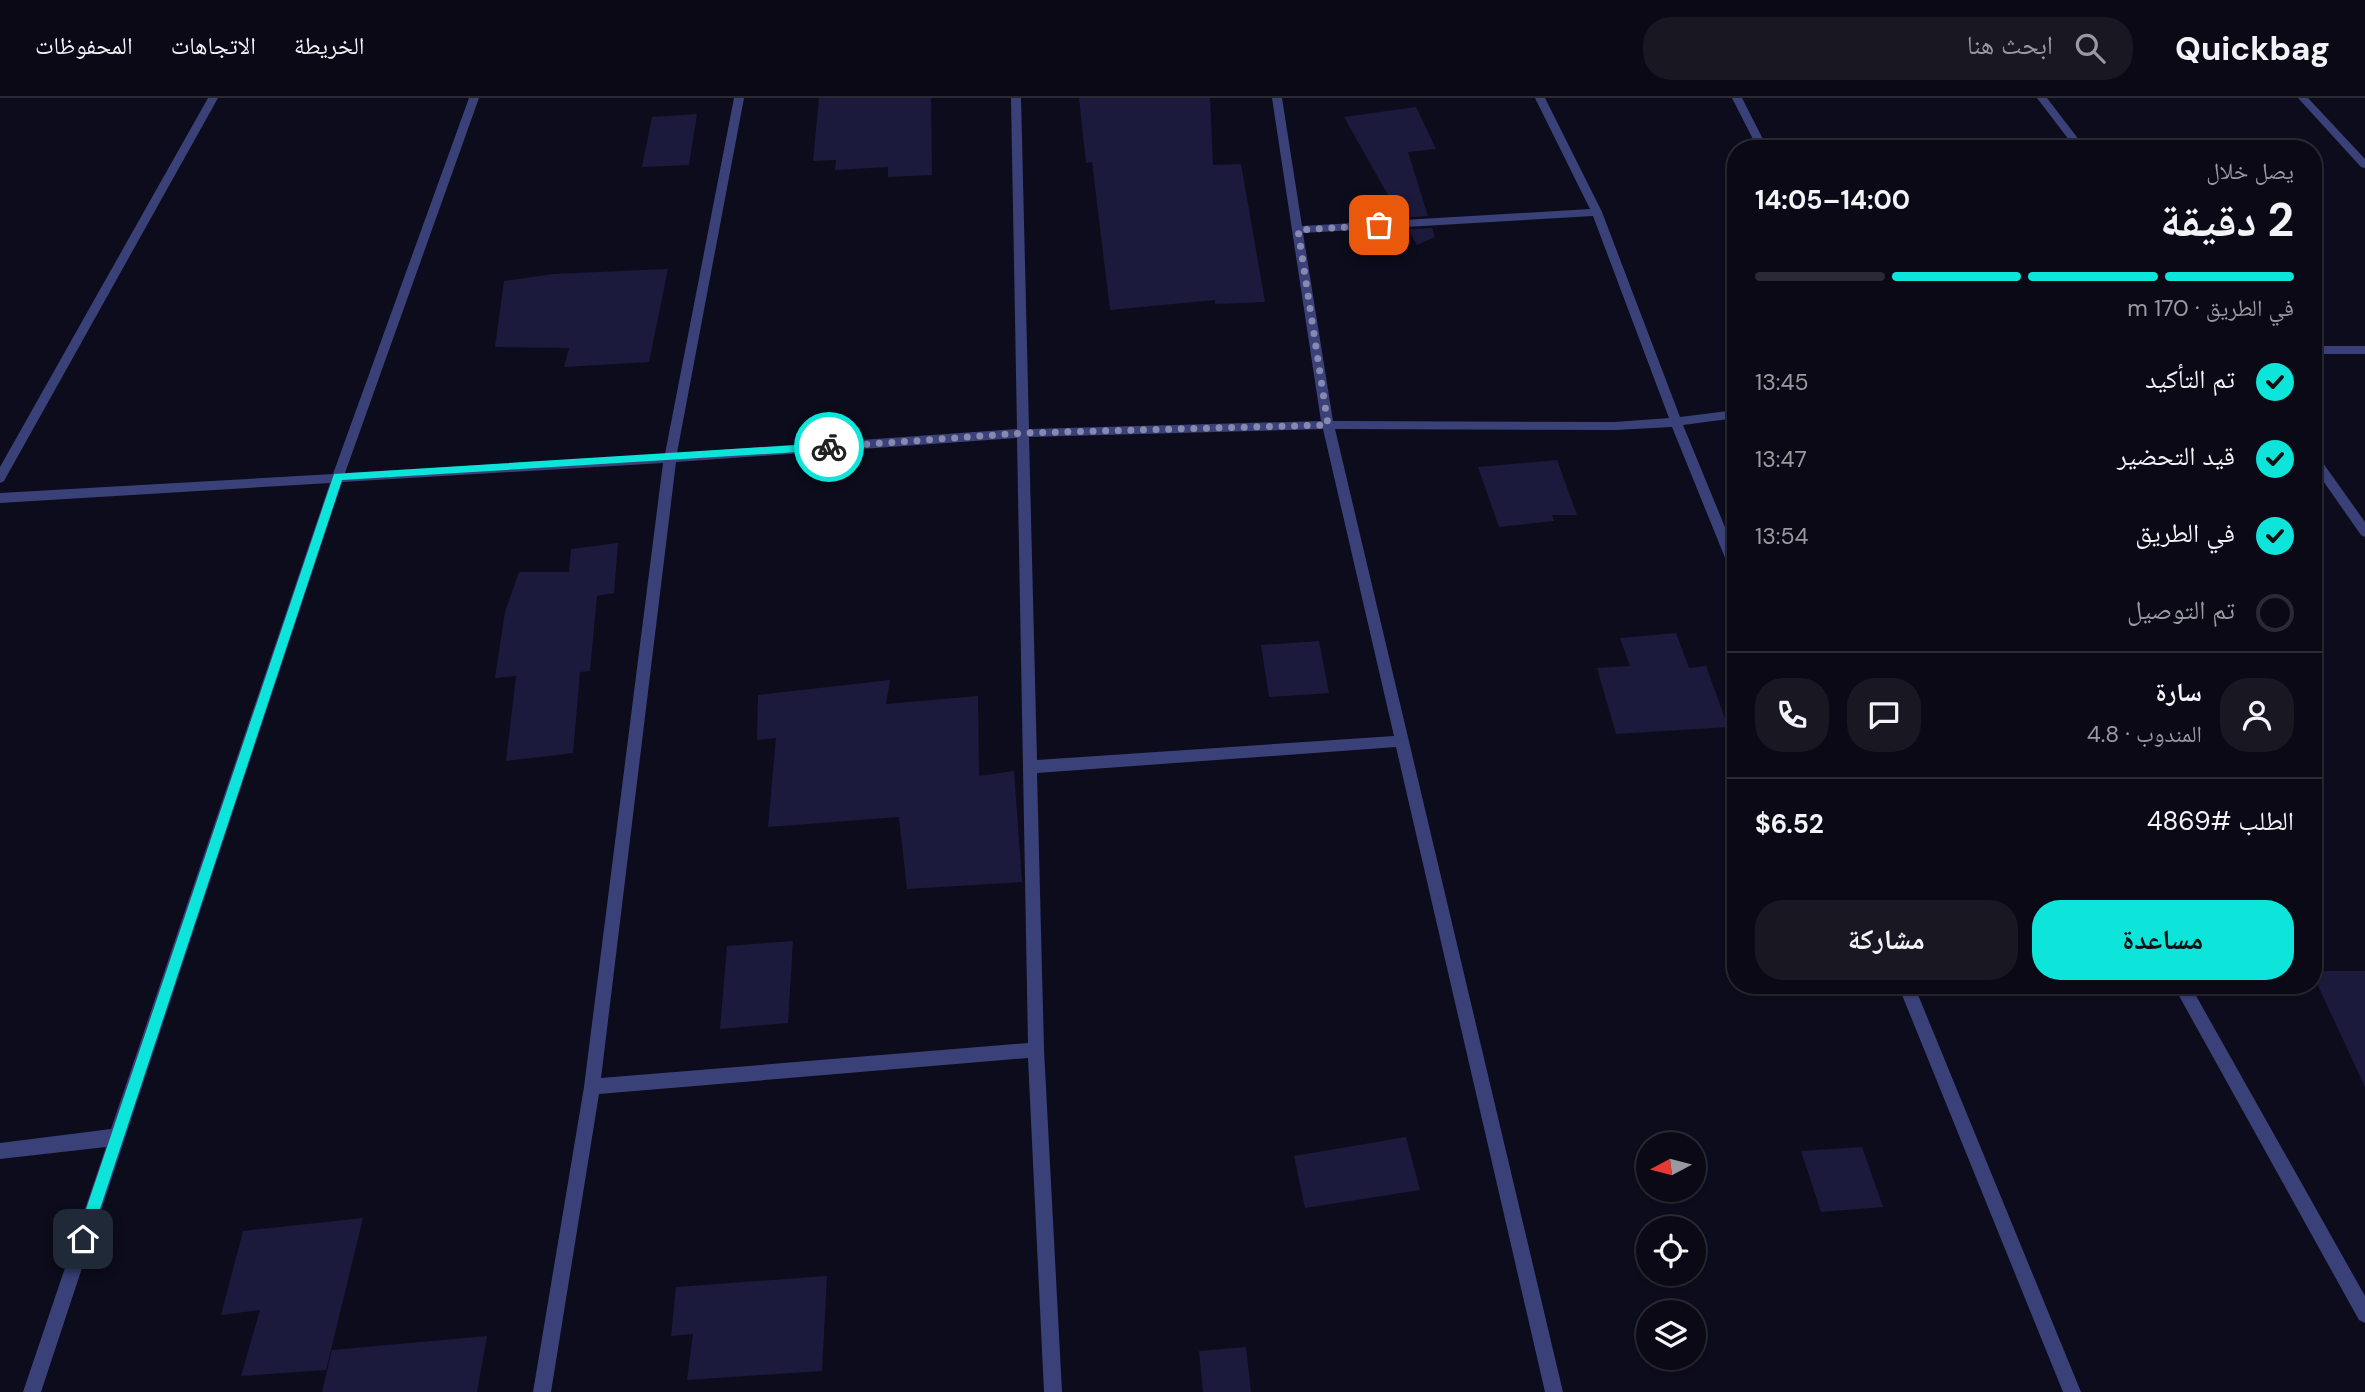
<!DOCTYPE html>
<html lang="ar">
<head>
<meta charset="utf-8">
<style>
  :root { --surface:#0a0915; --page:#181722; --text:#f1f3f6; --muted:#999aa0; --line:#2a2a34; --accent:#0de5da }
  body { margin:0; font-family:"DM Sans","Noto Naskh Arabic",sans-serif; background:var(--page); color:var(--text); direction:rtl; height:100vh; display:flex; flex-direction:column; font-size:26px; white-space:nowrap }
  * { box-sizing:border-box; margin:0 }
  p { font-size:23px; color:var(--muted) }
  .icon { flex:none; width:38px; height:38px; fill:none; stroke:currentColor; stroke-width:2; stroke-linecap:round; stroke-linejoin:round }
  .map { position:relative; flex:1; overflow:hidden; direction:ltr }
  .sheet { position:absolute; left:1727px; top:42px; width:595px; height:854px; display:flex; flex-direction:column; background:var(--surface); border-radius:28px; box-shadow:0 2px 5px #0004,0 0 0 2px var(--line); direction:rtl }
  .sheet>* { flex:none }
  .needle { width:46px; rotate:263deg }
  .buttons { position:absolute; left:1636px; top:1034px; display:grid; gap:14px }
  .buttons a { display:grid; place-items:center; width:70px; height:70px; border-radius:50%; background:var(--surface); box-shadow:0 2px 5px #0004,0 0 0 2px var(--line); font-size:35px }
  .pin { position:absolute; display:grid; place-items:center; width:60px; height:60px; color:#fff; margin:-30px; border-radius:14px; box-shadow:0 4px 10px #0006 }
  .courier { position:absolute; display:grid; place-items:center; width:70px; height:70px; margin:-35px; border:5px solid #0de5da; border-radius:50%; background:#fff; color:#222; box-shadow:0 2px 9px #0007 }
  .summary em { font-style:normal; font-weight:700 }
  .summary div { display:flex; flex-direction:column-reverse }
  .summary { display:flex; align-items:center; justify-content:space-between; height:119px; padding:0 28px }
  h1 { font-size:46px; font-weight:700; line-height:52px }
  .bar { display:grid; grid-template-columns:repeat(4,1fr); gap:10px 7px; align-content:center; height:84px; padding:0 28px }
  .bar i { height:9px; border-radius:5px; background:var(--line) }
  .bar .on { background:var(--accent) }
  .bar p { grid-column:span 4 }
  .line { display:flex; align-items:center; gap:18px; padding:0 28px; border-top:2px solid var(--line) }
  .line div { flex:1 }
  .round { display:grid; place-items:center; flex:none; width:74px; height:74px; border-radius:28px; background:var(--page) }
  ol { padding:0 28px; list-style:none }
  li { display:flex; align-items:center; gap:21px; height:77px }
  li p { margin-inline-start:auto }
  li .icon { padding:7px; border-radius:50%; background:var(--accent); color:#111; stroke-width:4 }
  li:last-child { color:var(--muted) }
  li i { width:38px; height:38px; border:4px solid var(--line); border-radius:50% }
  .button { display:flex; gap:14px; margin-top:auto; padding:14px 28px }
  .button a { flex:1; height:80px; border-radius:28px; background:var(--accent); color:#111; font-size:28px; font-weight:700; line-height:80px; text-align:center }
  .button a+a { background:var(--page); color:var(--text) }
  header { display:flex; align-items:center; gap:42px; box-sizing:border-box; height:98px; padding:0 35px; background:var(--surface); border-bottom:2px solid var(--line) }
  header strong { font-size:33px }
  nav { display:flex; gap:38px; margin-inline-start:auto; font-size:24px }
  .search { width:490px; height:63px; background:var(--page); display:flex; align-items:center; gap:18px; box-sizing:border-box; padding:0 24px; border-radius:28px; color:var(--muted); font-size:26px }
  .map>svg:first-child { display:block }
  .building { fill:#1b1a3c }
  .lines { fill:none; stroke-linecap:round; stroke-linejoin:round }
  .street { fill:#3a4179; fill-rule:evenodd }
  .route { fill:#0de5da }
  .done { stroke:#8889ae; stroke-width:7; stroke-dasharray:0 12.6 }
</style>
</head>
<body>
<header>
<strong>Quickbag</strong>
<div class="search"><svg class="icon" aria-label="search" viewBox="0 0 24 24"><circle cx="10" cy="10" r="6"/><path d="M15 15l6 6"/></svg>ابحث هنا</div>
<nav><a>الخريطة</a><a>الاتجاهات</a><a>المحفوظات</a></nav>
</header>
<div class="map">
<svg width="2365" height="1294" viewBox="0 0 2365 1294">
  <rect width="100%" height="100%" fill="#0d0c1c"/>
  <g class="building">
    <polygon points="819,0 931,0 932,77 888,79 888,69 835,72 836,62 813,63"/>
    <polygon points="1079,0 1210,0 1213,67 1241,66 1265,204 1215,206 1215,202 1110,212 1092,64 1086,65"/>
    <polygon points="1416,9 1436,51 1408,54 1428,118 1401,120 1344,19"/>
    <polygon points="697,16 689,67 642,69 652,19"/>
    <polygon points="1432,130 1435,139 1417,147 1408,131"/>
    <polygon points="668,171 649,264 564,269 569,250 495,249 504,183 553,176"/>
    <polygon points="1557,362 1577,417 1552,417 1554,423 1499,429 1478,369"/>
    <polygon points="618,445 614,495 597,498 590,573 580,574 573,655 506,663 516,578 495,580 505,514 519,474 569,474 571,451"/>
    <polygon points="1676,535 1689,570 1706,568 1728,629 1616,636 1597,570 1630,568 1620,540"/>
    <polygon points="1319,543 1329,595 1269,599 1261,547"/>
    <polygon points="890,582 886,606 978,598 979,678 1014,673 1022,784 907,791 899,719 768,729 776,640 757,642 758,597"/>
    <polygon points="793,843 788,925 720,931 727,848"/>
    <polygon points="2314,873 2365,873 2365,989 2314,879"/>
    <polygon points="1406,1039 1420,1092 1305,1110 1294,1058"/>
    <polygon points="1862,1049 1883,1109 1821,1114 1801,1053"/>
    <polygon points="363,1120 326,1272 241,1278 260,1212 221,1217 243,1133"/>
    <polygon points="827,1178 822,1273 687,1282 693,1236 671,1238 676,1189"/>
    <polygon points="487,1238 477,1294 322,1294 332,1252"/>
    <polygon points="1246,1249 1251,1294 1203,1294 1199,1253"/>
  </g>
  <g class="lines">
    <g class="street">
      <polygon points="208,0 218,0 4,383 0,385 0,369"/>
      <path d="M469 0H479L345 375 665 356 734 0H744L677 355 1017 331 1011 0H1021L1029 331 1321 323 1272 0H1282L1302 128 1590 111 1535 0H1545L1602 114 1680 319 1736 312V320L1683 327 1736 456V477L1730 472 1672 329 1615 332 1335 331 1563 1294H1545L1396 649 1037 675 1044 952 1062 1294H1044L1028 960 599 996 551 1294H533L584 989 663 365 342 384 41 1294H23L106 1049 0 1061V1045L111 1031 330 385 0 405V395L333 376ZM1593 118 1669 320 1615 324 1333 323 1303 135ZM1323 331 1394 638 1037 662 1029 339ZM1017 340 1028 945 601 980 676 364Z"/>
      <polygon points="1732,0 1742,0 1768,51 1758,51"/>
      <polygon points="2037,0 2047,0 2086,51 2076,51"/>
      <polygon points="2298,0 2308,0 2365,61 2365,70 2361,69"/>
      <rect x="2314" y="248" width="51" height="8"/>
      <polygon points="2314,357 2318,358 2365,424 2365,439 2361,437 2314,370"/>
      <polygon points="1898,887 1914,887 2081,1294 2063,1294"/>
      <polygon points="2173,887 2190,887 2365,1198 2365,1225 2359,1222"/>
    </g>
  </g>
  <polygon class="route" points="829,345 834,349 829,352 342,382 90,1141 83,1148 78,1146 76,1141 334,376"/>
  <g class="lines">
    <polyline class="done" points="829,349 1023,335 1328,327 1298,132 1379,127"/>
  </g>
</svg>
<div class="buttons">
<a><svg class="needle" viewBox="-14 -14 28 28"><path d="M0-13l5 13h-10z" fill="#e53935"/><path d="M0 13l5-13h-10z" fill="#999aa0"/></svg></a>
<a><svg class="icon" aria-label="locate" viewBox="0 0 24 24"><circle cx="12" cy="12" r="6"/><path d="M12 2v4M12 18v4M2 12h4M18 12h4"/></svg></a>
<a><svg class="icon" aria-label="layers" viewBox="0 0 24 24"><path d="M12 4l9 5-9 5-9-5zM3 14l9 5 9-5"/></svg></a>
</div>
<div class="pin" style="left:1379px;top:127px;background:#ea580c"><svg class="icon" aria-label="bag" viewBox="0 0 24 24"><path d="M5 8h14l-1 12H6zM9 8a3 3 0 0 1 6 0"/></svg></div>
<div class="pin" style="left:83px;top:1141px;background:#1f2937"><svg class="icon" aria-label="home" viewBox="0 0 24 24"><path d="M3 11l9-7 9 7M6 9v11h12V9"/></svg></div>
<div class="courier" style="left:829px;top:349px"><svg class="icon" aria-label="bike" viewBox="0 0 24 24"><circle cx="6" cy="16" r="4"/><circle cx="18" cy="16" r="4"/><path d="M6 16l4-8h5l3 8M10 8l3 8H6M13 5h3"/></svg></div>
<section class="sheet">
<div class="summary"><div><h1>2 دقيقة</h1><p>يصل خلال</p></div><em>14:00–14:05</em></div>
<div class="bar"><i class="on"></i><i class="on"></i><i class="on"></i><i></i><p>في الطريق · 170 m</p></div>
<ol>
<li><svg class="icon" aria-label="check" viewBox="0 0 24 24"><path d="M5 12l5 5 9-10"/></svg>تم التأكيد<p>13:45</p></li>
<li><svg class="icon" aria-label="check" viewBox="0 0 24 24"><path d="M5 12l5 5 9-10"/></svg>قيد التحضير<p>13:47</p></li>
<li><svg class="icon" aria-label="check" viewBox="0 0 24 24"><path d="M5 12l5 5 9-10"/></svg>في الطريق<p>13:54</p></li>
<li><i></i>تم التوصيل</li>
</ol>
<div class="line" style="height:126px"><a class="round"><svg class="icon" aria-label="person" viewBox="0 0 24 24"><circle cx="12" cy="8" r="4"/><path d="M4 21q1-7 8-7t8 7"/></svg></a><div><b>سارة</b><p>المندوب · 4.8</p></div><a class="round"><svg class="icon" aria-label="chat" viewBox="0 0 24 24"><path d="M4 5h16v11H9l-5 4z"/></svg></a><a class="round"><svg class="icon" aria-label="phone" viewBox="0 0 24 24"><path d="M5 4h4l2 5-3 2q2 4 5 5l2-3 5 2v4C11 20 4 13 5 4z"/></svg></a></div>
<div class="line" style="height:91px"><div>الطلب #4869</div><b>$6.52</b></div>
<div class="button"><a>مساعدة</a><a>مشاركة</a></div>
</section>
</div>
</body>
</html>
